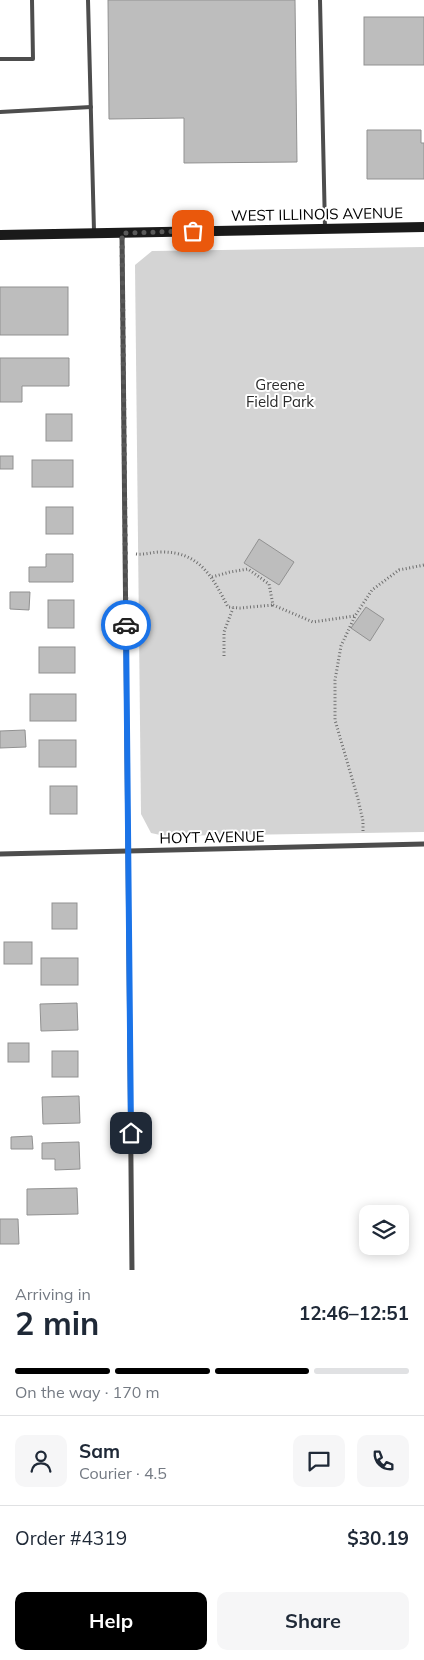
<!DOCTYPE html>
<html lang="en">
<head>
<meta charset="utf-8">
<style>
  :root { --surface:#fff; --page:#f6f6f7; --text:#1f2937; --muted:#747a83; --line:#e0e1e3; --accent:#000 }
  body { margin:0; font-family:Mulish,sans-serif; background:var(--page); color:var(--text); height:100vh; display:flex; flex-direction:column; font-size:19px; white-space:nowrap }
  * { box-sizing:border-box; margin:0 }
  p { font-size:16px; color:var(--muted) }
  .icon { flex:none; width:28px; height:28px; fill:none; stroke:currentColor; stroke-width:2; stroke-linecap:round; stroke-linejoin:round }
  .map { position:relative; height:1270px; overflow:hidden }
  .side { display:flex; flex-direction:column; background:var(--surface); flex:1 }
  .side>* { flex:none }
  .controls { position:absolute; left:359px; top:1205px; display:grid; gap:10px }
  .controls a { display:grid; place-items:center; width:50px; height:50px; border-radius:10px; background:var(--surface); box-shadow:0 2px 12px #0003; font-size:25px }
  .pin { position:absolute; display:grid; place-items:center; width:42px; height:42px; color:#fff; margin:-21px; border-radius:10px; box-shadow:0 2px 8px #0006 }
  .courier { position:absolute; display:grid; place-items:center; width:50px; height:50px; margin:-25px; border:4px solid #1a73e8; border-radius:50%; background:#fff; color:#222; box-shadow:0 1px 6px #0007 }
  .head em { font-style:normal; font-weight:700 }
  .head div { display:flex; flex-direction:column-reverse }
  .head { display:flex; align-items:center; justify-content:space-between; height:85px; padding:0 15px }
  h1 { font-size:32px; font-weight:700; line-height:38px }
  .bar { display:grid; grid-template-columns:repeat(4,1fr); gap:8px 5px; align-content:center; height:60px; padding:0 15px }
  .bar i { height:6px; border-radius:4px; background:var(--line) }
  .bar .on { background:var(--accent) }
  .bar p { grid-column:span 4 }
  .line { display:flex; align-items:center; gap:12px; padding:0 15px; border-top:1px solid var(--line) }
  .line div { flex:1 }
  .round { display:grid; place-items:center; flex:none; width:52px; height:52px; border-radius:10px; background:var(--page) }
  .button { display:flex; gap:10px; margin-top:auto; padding:10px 15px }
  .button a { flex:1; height:58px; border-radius:10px; background:var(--accent); color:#fff; font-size:20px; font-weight:700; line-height:58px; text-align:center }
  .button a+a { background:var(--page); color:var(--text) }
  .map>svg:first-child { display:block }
  .green { fill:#d4d4d4 }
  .building { fill:#bdbdbd; stroke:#919191 }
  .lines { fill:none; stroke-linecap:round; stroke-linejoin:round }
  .path { stroke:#6f6f6f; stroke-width:3; stroke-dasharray:1 2.5; stroke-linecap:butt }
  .lane { stroke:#4d4d4d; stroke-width:4 }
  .street { stroke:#4d4d4d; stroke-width:5 }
  .secondary { stroke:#1a1a1a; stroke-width:10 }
  .done { stroke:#595959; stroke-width:5; stroke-dasharray:0 9 }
  .route { stroke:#1a73e8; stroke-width:6 }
  .labels { text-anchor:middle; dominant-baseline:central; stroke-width:4; stroke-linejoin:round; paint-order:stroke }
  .street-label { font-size:15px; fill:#000; stroke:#fff }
  .park-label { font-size:15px; fill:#2b2b2b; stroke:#fff }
</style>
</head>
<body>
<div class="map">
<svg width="424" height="1270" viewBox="0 0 424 1270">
  <rect width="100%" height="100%" fill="#fff"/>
  <polygon class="green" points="424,247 424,832 165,836 151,833 141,814 135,265 152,251"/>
  <g class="building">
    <polygon points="108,0 295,0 297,162 184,163 184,118 109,119"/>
    <rect x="364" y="17" width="60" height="48"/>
    <polygon points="367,130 421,130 421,143 424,143 424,179 367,179"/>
    <rect x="0" y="287" width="68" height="48"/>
    <polygon points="0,358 69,358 69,386 22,386 22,402 0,402"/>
    <rect x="46" y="414" width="26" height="27"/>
    <rect x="0" y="456" width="13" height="13"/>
    <rect x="32" y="460" width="41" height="27"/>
    <rect x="46" y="507" width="27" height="27"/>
    <polygon points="259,539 294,562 279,585 244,563"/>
    <polygon points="46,554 73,554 73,582 29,582 29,567 46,567"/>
    <polygon points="10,592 30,592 29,610 10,609"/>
    <rect x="48" y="600" width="26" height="28"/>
    <polygon points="366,607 384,619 370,641 351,628"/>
    <rect x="39" y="647" width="36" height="26"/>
    <rect x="30" y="694" width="46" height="27"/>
    <polygon points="25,730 26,747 0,748 0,731"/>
    <rect x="39" y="740" width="37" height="27"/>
    <rect x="50" y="786" width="27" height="28"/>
    <rect x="52" y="903" width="25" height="26"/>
    <rect x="4" y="942" width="28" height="22"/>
    <rect x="41" y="958" width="37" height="27"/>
    <polygon points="77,1003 78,1030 41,1031 40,1004"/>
    <rect x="8" y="1043" width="21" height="19"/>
    <rect x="52" y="1051" width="26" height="26"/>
    <polygon points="79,1096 80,1123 43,1124 42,1097"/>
    <polygon points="32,1136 33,1149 11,1149 11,1137"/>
    <polygon points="79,1142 80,1169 55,1170 55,1159 42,1159 42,1143"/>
    <polygon points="77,1188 78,1214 27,1215 27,1189"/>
    <polygon points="0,1219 18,1219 19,1244 0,1244"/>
  </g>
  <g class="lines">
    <g class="path">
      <path d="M136 554C145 555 152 552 160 552 199 551 212 576 228 607L240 608 273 605"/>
      <polyline points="212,577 230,572 248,569 269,584 273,605 313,622 354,616"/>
      <polyline points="224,656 224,632 233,608"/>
      <polyline points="363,831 363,821 358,799 335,720 335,680 341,646 355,616 372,590 399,570 424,565"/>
    </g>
    <g class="lane">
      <polyline points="88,0 94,231"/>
      <polyline points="320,0 325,228"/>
      <polyline points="0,59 33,59 32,0"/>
      <polyline points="0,112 91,107"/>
    </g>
    <g class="street">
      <polyline points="122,233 132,1270"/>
      <polyline points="0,854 424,844"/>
    </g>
    <polyline class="secondary" points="0,235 424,227"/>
  </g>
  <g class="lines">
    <polyline class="done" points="126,625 122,233 193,231"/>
    <polyline class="route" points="126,625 131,1133"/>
  </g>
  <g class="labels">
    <g class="street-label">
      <text transform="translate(317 214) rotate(-1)">WEST ILLINOIS AVENUE</text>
      <text transform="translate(212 837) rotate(-1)">HOYT AVENUE</text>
    </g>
    <g class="park-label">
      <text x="280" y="384">Greene<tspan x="280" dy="17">Field Park</tspan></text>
    </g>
  </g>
</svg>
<div class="controls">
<a><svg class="icon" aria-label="layers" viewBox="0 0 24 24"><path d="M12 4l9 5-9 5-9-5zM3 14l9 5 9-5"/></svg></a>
</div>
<div class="pin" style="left:193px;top:231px;background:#ea580c"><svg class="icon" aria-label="bag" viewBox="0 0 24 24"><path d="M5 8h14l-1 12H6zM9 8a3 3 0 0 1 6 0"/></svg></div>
<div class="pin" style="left:131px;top:1133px;background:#1f2937"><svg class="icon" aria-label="home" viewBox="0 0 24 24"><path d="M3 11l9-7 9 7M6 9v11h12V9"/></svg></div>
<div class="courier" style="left:126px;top:625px"><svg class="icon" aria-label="car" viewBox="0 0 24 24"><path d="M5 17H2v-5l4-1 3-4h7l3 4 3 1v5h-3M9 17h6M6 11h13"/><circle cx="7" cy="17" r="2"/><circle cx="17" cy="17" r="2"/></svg></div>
</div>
<section class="side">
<div class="head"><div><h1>2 min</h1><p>Arriving in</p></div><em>12:46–12:51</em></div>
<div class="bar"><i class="on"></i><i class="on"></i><i class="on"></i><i></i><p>On the way · 170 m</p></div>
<div class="line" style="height:90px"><a class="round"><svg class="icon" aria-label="person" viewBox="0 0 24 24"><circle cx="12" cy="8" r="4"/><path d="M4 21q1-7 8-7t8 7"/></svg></a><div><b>Sam</b><p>Courier · 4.5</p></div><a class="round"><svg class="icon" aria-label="chat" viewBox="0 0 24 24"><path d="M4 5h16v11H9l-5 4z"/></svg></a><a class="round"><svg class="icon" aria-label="phone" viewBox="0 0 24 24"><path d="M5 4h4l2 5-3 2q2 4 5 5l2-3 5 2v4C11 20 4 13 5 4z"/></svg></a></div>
<div class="line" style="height:65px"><div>Order #4319</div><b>$30.19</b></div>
<div class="button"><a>Help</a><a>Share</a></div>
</section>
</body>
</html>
